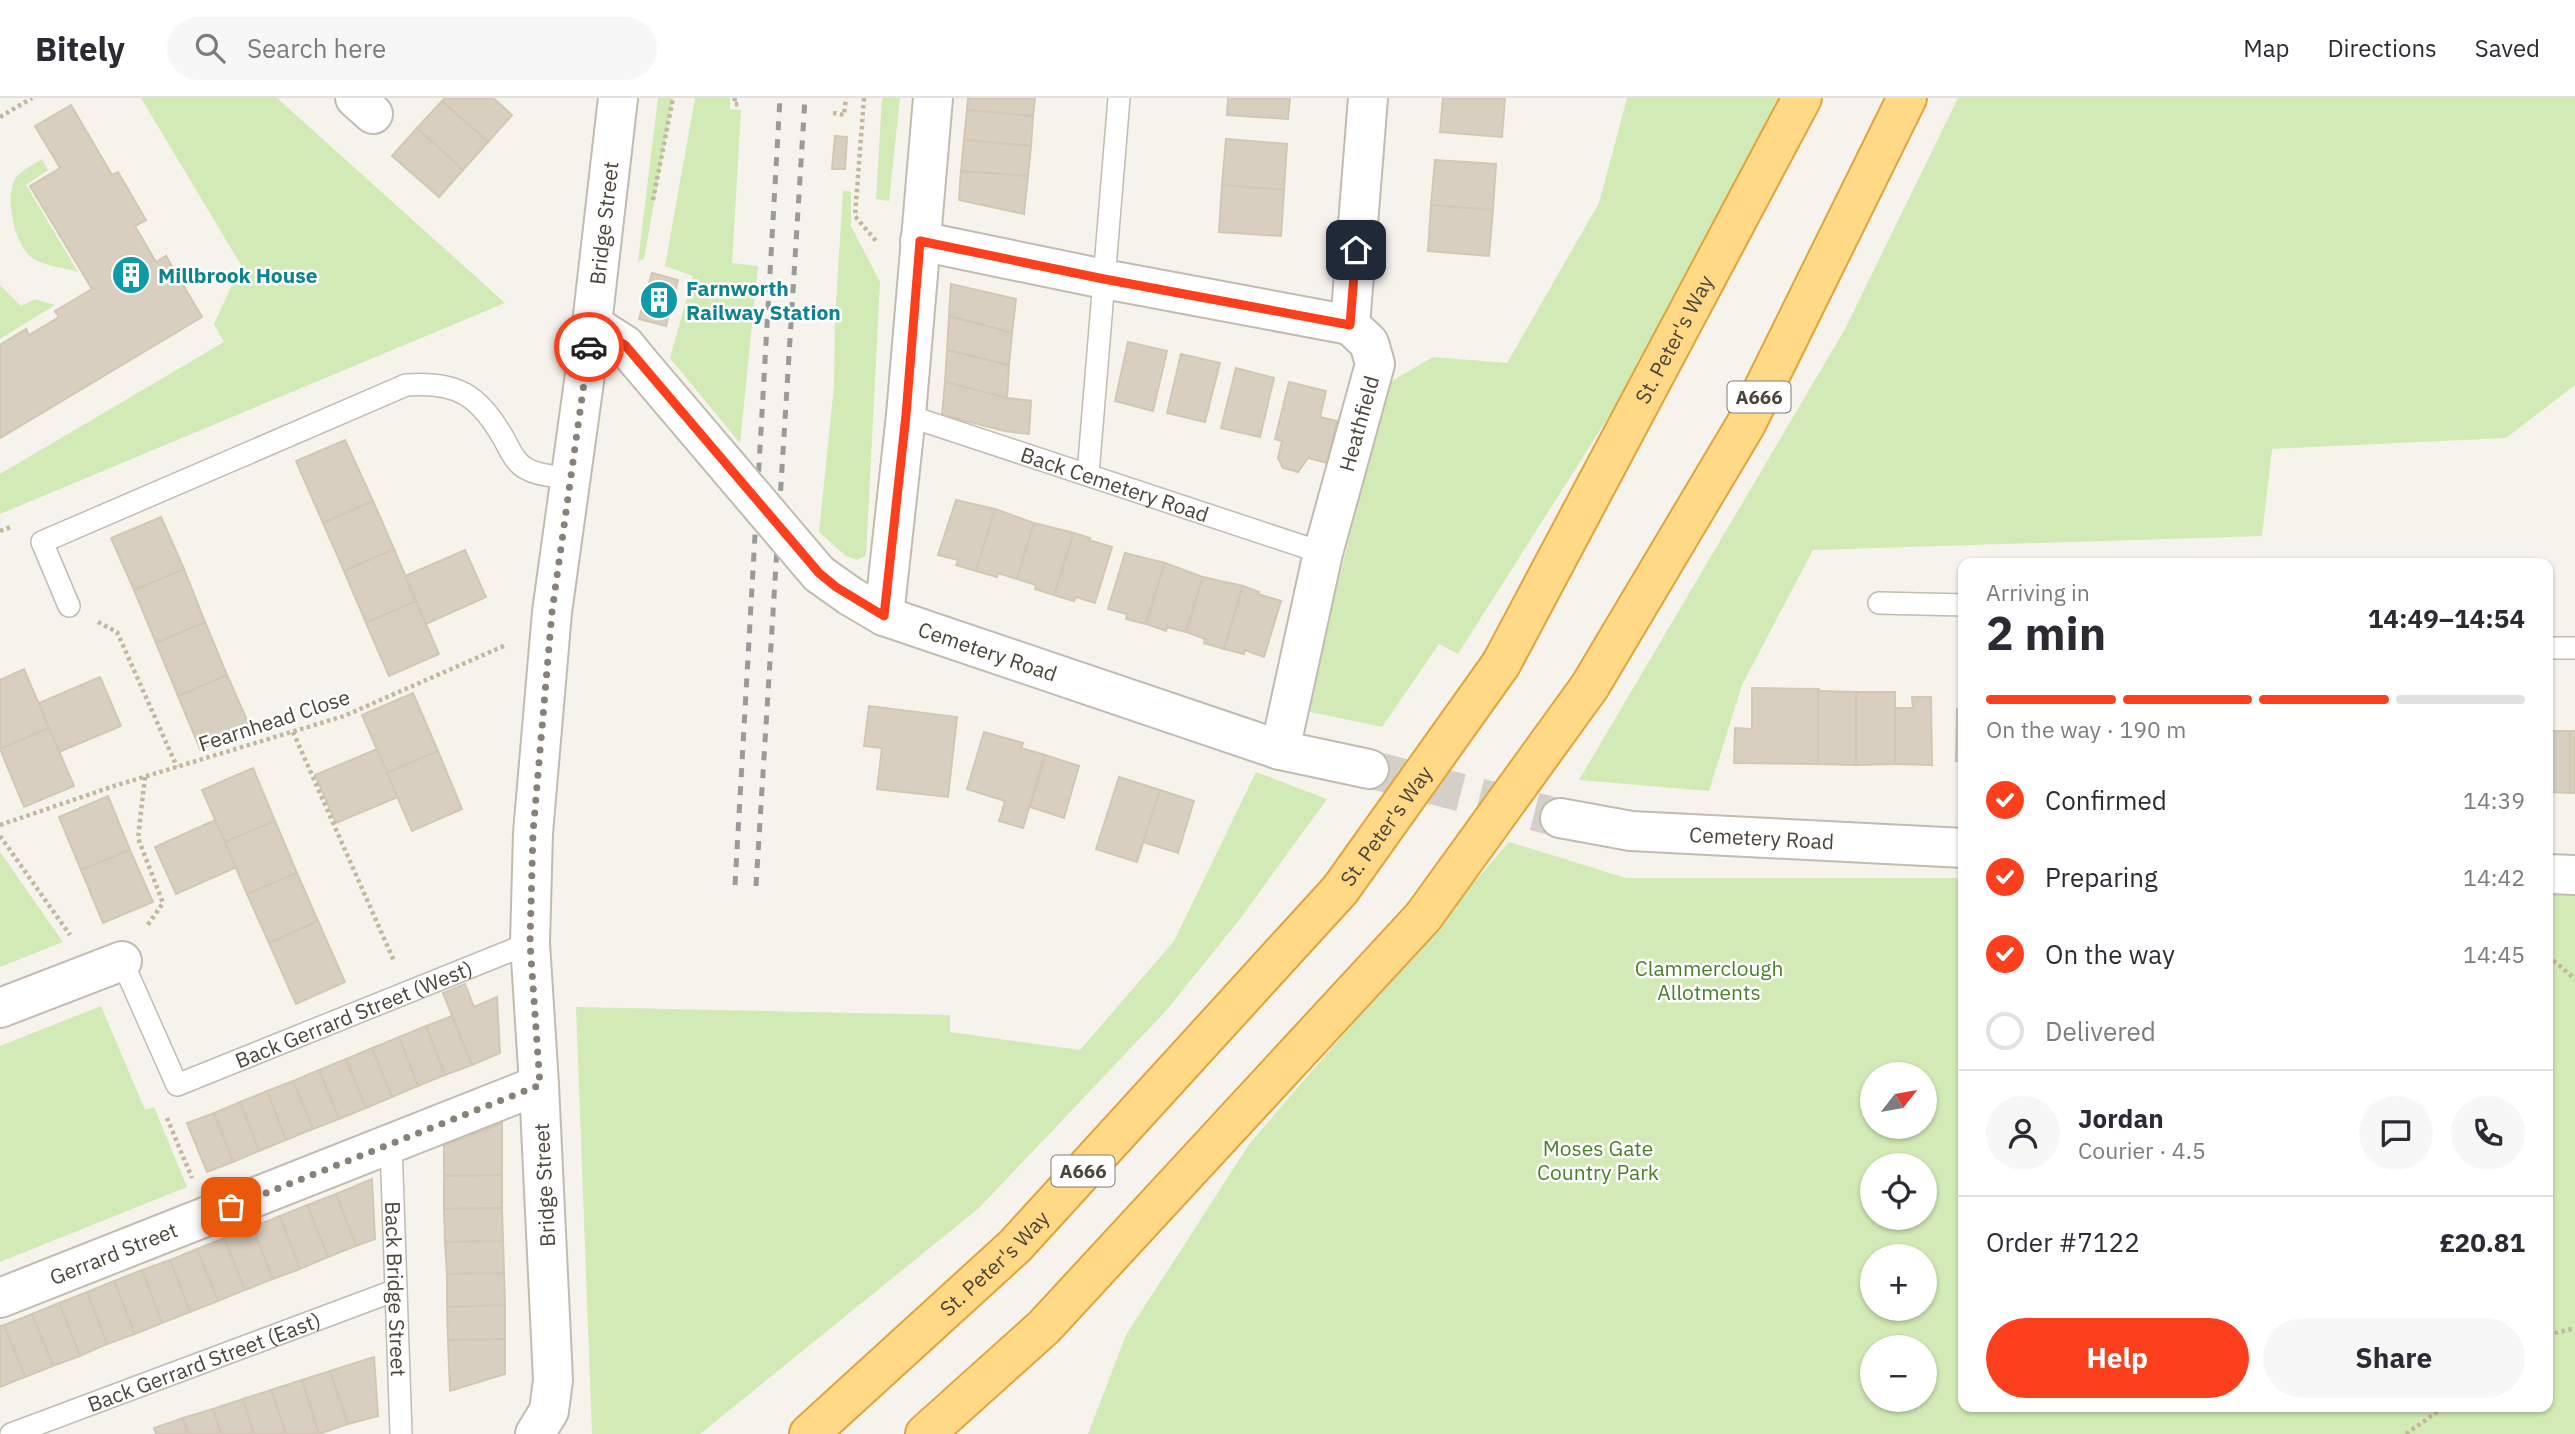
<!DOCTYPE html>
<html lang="en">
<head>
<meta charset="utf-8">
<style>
  :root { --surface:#fff; --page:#f7f7f7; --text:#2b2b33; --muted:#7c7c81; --line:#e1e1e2; --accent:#fc3f1d }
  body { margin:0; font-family:"IBM Plex Sans",sans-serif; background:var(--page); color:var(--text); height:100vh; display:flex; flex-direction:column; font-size:26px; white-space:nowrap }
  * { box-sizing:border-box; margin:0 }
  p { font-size:23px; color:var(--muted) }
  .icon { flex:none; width:38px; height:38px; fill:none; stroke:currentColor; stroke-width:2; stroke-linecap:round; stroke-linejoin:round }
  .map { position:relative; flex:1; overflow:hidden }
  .details { position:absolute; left:1958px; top:460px; width:595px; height:854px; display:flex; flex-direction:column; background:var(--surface); border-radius:14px; box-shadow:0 2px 5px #0004 }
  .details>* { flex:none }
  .needle { width:46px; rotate:59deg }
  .tools { position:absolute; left:1860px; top:964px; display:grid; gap:14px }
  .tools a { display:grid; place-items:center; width:77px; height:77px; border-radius:50%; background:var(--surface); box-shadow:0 2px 5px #0004; font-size:35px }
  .pin { position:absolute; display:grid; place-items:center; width:60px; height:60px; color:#fff; margin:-30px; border-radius:14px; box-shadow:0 4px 10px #0006 }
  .courier { position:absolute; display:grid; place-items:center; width:70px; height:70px; margin:-35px; border:5px solid #fc3f1d; border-radius:50%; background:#fff; color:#222; box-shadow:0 2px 9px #0007 }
  .overview em { font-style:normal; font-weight:700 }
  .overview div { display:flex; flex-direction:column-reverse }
  .overview { display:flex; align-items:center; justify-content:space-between; height:119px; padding:0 28px }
  h1 { font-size:46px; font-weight:700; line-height:52px }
  .bar { display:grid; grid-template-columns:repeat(4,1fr); gap:10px 7px; align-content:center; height:84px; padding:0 28px }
  .bar i { height:9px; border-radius:5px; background:var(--line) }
  .bar .on { background:var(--accent) }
  .bar p { grid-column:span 4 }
  .line { display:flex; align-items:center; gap:18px; padding:0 28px; border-top:2px solid var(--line) }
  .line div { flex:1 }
  .round { display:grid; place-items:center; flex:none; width:74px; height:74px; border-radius:37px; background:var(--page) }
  ol { padding:0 28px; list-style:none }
  li { display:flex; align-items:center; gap:21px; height:77px }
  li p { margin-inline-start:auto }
  li .icon { padding:7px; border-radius:50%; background:var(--accent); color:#fff; stroke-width:4 }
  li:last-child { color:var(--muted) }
  li i { width:38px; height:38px; border:4px solid var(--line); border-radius:50% }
  .action { display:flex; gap:14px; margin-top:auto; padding:14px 28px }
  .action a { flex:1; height:80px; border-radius:42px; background:var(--accent); color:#fff; font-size:28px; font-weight:700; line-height:80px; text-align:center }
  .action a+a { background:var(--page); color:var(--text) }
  header { display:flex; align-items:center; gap:42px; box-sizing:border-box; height:98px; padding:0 35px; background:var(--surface); border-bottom:2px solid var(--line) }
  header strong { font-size:33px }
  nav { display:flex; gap:38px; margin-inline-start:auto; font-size:24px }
  .search { width:490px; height:63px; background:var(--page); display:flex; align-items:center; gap:18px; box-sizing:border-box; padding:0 24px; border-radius:38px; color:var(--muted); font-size:26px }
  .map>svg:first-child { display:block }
  .green { fill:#d2eab5; fill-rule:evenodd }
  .building { fill:#d8cfc1; stroke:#d3c7b4; stroke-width:2 }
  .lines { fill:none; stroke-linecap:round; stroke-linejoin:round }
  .minor-tunnel { stroke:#d4d0c8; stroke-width:38; stroke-dasharray:38 19; stroke-linecap:butt }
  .service-casing { stroke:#c2bbae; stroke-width:24 }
  .minor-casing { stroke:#c2bbae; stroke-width:42 }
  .trunk-casing { stroke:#e0a43c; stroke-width:42 }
  .path { stroke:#c4b79f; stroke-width:4.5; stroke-dasharray:3.5 3.5; stroke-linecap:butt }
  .service { stroke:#fff; stroke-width:21 }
  .minor { stroke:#fff; stroke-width:38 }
  .trunk { stroke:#ffd985; stroke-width:38 }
  .rail { stroke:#9a9a9a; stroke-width:5; stroke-dasharray:9 9; stroke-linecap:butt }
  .minor-bridge-casing { stroke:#c2bbae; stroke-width:42; stroke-linecap:butt }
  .trunk-bridge-casing { stroke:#e0a43c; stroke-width:42; stroke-linecap:butt }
  .minor-bridge { stroke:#fff; stroke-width:38 }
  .trunk-bridge { stroke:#ffd985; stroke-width:38 }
  .done { stroke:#878178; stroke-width:7; stroke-dasharray:0 12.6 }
  .route { stroke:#fc3f1d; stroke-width:9 }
  .labels { text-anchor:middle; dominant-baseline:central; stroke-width:5; stroke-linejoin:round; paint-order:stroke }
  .shield { fill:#fff; stroke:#817c74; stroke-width:2 }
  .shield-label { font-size:19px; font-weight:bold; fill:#4b4439 }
  .street-label { font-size:21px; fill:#4b4439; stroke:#fff }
  .culture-label { font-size:21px; font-weight:bold; fill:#0d838f; stroke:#fff; text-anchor:start }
  .park-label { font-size:21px; fill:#4a7f2a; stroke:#fff }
</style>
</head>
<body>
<header>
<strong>Bitely</strong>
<div class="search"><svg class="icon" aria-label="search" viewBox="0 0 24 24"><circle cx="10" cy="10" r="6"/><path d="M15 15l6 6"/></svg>Search here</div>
<nav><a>Map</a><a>Directions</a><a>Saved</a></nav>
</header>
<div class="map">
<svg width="2575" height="1336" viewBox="0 0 2575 1336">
  <rect width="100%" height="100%" fill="#f6f3ec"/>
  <g class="green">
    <polygon points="141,0 277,0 505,205 0,416 0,376 224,244 214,226 241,167"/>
    <polygon points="658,0 673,0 644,161 638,163"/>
    <polygon points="695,0 730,0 730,11 741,12 732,165 758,168 740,345 670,260 693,178 665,168"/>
    <polygon points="882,0 900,0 889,103 876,101"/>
    <polygon points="1627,0 1786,0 1621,299 1458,556 1439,546 1382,629 1306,613 1388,285 1433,259 1507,265 1599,105"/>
    <polygon points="1958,0 2575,0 2575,287 2506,340 2272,351 2262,438 1813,452 1742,587 1709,693 1579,682 1845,231"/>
    <path d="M42 61 48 72 26 87 78 174C65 170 48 168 35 162 15 151 4 101 15 81 20 73 33 67 42 61Z"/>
    <polygon points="843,92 851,94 851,128 880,184 866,458 857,462 846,458 819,434 834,288 835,221"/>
    <polygon points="0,187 21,208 35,201 55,207 0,241"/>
    <polygon points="1256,674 1327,701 1240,821 1165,914 979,1110 700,1336 592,1336 576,909 950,917 950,934 1080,952 1174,843"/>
    <path d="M1509 744 1626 780H1963L1964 1309H2548V796L2575 798V1336H1088L1126 1237 1250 1045ZM1872 976H1925V1029H1872ZM1872 1068H1925V1120H1872ZM1872 1158H1925V1211H1872ZM1872 1250H1925V1302H1872Z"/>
    <polygon points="0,754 63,844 0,869"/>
    <polygon points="101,908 145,1012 154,1009 187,1089 0,1164 0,948"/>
  </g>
  <g class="building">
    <polygon points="445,0 493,0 512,17 488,44 442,3"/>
    <polygon points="968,0 1035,0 1033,18 967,12"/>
    <polygon points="1228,0 1290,0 1288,21 1227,17"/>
    <polygon points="1443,0 1505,0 1502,39 1440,34"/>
    <polygon points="442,3 488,44 463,72 417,30"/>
    <polygon points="71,7 112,77 118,74 146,122 135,128 156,164 166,158 202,219 0,340 0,247 26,231 29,237 59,219 55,213 92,191 30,88 60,70 35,28"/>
    <polygon points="967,12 1033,18 1031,48 964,42"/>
    <polygon points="417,30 463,72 439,99 392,58"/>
    <polygon points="835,38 847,39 845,71 832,71"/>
    <polygon points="1226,41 1287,46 1284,92 1222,87"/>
    <polygon points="964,42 1031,48 1028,78 961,73"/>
    <polygon points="1435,62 1496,66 1493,112 1431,107"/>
    <polygon points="961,73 1028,78 1024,116 959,102"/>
    <polygon points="1222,87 1284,92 1281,138 1219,134"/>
    <polygon points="1431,107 1493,112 1489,158 1428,153"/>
    <polygon points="652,175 678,182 666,228 639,221"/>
    <polygon points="951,186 1016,201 1012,235 949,218"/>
    <polygon points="949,218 1012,235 1009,267 947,252"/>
    <polygon points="1128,244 1167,253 1153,313 1115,303"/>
    <polygon points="947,252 1009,267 1007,300 945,284"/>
    <polygon points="1181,256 1220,265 1205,324 1167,315"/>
    <polygon points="1236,270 1274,280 1260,339 1221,330"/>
    <polygon points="945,284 1007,300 1031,303 1029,336 1005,333 942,317"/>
    <polygon points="1289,284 1326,293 1320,319 1337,323 1327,365 1308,360 1298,374 1283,370 1278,360 1282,343 1275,341"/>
    <polygon points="345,342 373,403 323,425 296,363"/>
    <polygon points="956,402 995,411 976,473 956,467 958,462 938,457"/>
    <polygon points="373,403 394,451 344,473 323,425"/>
    <polygon points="995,411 1034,425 1017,481 998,475 997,479 976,473"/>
    <polygon points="161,419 184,471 134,492 111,440"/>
    <polygon points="1034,425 1074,435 1054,497 1035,491 1036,487 1017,481"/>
    <polygon points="1074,435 1090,440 1089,442 1112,449 1095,505 1076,499 1074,503 1054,497"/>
    <polygon points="394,451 416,503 366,525 344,473"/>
    <polygon points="465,452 486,499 426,526 405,478"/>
    <polygon points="1125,455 1165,465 1146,526 1126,521 1127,516 1108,511"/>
    <polygon points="1165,465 1203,479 1186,534 1167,529 1166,533 1146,526"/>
    <polygon points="184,471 205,524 156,545 134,492"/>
    <polygon points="1203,479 1243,488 1224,551 1204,545 1205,541 1186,534"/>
    <polygon points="1243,488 1259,494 1258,496 1281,503 1264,559 1245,552 1244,556 1224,551"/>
    <polygon points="416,503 439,556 389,578 366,525"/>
    <polygon points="205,524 227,577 178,598 156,545"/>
    <polygon points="24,571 49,630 0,651 0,582"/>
    <polygon points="227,577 250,629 200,651 178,598"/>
    <polygon points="100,579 121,628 59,654 39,605"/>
    <polygon points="1752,590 1819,591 1818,666 1734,665 1735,630 1752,631"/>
    <polygon points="1818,593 1856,594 1856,667 1818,666"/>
    <polygon points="1856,594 1895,594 1895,666 1856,667"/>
    <polygon points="413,595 438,653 387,675 362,617"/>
    <polygon points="1912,599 1931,599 1932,667 1895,666 1895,610 1913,610"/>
    <polygon points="869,608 957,619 948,699 877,691 882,650 864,648"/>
    <polygon points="1957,611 1964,611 1964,663 1956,663"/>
    <polygon points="49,630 74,688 24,709 0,651"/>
    <polygon points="2548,633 2570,633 2570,695 2548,694"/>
    <rect x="2570" y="633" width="5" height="62"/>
    <polygon points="984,634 1023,645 1021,650 1045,657 1023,730 999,723 1005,703 967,691"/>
    <polygon points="377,651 398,699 336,725 315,677"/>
    <polygon points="438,653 462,711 412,733 387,675"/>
    <polygon points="1045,657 1079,668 1064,720 1030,709"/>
    <polygon points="253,670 275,723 225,744 202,692"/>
    <polygon points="1119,679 1160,692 1137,764 1096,751"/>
    <polygon points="1160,692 1194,703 1178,755 1143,744"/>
    <polygon points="108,698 130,752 81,772 59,719"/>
    <polygon points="215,722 237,769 176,796 155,749"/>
    <polygon points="275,723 297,775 247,796 225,744"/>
    <polygon points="130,752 153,804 103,825 81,772"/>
    <polygon points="297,775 318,823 269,845 247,796"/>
    <polygon points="318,823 345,884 296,906 269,845"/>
    <polygon points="465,886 474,909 497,899 500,955 472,967 443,895"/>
    <polygon points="452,918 472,967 445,977 426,928"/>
    <polygon points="426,928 445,977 418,988 399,939"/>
    <polygon points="399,939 418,988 392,999 372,950"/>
    <polygon points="372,950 392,999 366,1010 346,961"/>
    <polygon points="346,961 366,1010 339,1021 319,972"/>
    <polygon points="319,972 339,1021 313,1031 293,983"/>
    <polygon points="293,983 313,1031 286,1042 267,993"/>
    <polygon points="267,993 286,1042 259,1053 240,1004"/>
    <polygon points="240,1004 259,1053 233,1064 214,1015"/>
    <polygon points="214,1015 233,1064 207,1074 187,1025"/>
    <polygon points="502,1025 502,1077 444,1078 444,1048"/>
    <polygon points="502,1077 502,1110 444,1111 444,1078"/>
    <polygon points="372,1081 375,1141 356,1148 336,1096"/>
    <polygon points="336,1096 356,1148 328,1159 307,1107"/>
    <polygon points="307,1107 328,1159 300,1171 280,1118"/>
    <polygon points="502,1110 503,1143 445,1144 444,1111"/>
    <polygon points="280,1118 300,1171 273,1181 252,1129"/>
    <polygon points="252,1129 273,1181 245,1192 224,1140"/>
    <polygon points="224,1140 245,1192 218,1203 197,1151"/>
    <polygon points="503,1143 504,1175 447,1176 445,1144"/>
    <polygon points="197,1151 218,1203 190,1214 170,1162"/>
    <polygon points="170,1162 190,1214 162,1225 142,1172"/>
    <polygon points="142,1172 162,1225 135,1236 114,1183"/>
    <polygon points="504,1175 505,1207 447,1209 447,1176"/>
    <polygon points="114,1183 135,1236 107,1246 87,1194"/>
    <polygon points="87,1194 107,1246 80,1258 59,1205"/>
    <polygon points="59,1205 80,1258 53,1268 32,1216"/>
    <polygon points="505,1207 505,1241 448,1242 447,1209"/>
    <polygon points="32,1216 53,1268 25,1279 4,1227"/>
    <polygon points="4,1227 25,1279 0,1289 0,1228"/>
    <polygon points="505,1241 505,1276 450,1293 448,1242"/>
    <polygon points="374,1259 378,1318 348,1326 330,1273"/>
    <polygon points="330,1273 348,1326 319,1336 302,1282"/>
    <polygon points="302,1282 319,1336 286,1336 271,1292"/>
    <polygon points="271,1292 286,1336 254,1336 243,1301"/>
    <polygon points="243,1301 254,1336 221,1336 213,1311"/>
    <polygon points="213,1311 221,1336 188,1336 183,1320"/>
    <polygon points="183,1320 188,1336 156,1336 154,1330"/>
  </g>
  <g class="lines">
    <polyline class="minor-tunnel" points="1369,671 1560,720"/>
    <defs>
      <g id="service">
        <path id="s1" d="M906 317 1323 455"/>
        <polyline points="1088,376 1119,0"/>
        <polyline points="1879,505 1964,507"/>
        <path d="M69 508 42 444 406 287C457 283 479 297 504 341 510 352 515 365 527 371 539 378 557 378 570 381"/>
        <polyline points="2548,550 2575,550"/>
        <path id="s2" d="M122 863 177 987 530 845"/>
        <path id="s3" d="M391 1046 401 1336"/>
        <path id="s4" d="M11 1336 396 1192"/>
      </g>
      <g id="minor">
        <polyline points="355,0 373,16"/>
        <polyline points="920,143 1104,181 1350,227"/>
        <polyline points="592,226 625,247 638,263"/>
        <path id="s5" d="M850 498 884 518 1280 652 1369 671"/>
        <polyline points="884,518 906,317 933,0"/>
        <path id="s6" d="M1280 652 1323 455 1375 266 1369 245 1350 227 1368 0"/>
        <path id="s7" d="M1560 720 1631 733 1964 750"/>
        <polyline points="2548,776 2575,777"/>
        <polyline points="0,910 122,863"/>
        <path id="s8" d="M0 1200 539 987"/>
        <path id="s9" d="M535 1336 549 1313 553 1282 539 987 530 845 533 735 552 514 592 226 618 0"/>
      </g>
      <g id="trunk">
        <path id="s10" d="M1501 566 1802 0"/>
        <polyline points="1590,588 1746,326 1907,0"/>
        <path id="s11" d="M809 1336 1015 1148 1340 792"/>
        <polyline points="925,1336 1044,1229 1423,819"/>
      </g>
    </defs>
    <use href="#service" class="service-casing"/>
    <use href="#minor" class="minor-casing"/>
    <use href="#trunk" class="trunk-casing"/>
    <g class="path">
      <polyline points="735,0 734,6 742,7"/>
      <polyline points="864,0 855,118 876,143"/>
      <polyline points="833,15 844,17 846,0"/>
      <polyline points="0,19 32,0"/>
      <polyline points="653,102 673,0"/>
      <polyline points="0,433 11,429"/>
      <polyline points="98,524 117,534 177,669"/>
      <polyline points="293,634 394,863"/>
      <polyline points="145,679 138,740 163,805 147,828"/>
      <polyline points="0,727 114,688 344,618 506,547"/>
      <polyline points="0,738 70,837"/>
      <polyline points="2548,858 2575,881"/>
      <polyline points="167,1020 192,1080"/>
      <polyline points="2548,1237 2575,1230"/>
      <polyline points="2406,1336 2444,1309"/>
    </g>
    <use href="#service" class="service"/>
    <use href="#minor" class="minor"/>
    <use href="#trunk" class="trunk"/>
    <g class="rail">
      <polyline points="735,787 780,0"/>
      <polyline points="756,788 805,0"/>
    </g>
    <defs>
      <polyline id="minor-bridge" points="638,263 819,476 850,498"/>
      <g id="trunk-bridge">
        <path id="s12" d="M1340 792 1501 566"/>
        <polyline points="1423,819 1590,588"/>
      </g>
    </defs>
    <use href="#minor-bridge" class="minor-bridge-casing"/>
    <use href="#trunk-bridge" class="trunk-bridge-casing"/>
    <use href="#minor-bridge" class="minor-bridge"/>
    <use href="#trunk-bridge" class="trunk-bridge"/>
  </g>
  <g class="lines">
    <polyline class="done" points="231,1109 540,987 530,845 533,734 552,514 589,249"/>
    <polyline class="route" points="589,249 592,226 625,247 819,475 836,489 884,518 906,317 920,143 1104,181 1350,227 1356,152"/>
  </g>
  <defs>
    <symbol id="building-disc" viewBox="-11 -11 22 22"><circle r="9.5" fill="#0f9aa8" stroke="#fff"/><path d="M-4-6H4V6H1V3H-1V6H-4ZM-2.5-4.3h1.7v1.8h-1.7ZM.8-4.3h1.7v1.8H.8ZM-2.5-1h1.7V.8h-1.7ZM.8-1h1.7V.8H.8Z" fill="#fff"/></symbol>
  </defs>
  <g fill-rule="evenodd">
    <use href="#building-disc" x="109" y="155" width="44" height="44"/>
    <use href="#building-disc" x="637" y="180" width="44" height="44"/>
  </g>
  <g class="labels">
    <g class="shield">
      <rect x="1727.5" y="283.5" width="63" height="31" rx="5"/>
      <rect x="1051.5" y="1057.5" width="63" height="31" rx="5"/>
    </g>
    <g class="shield-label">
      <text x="1759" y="299">A666</text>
      <text x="1083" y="1073">A666</text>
    </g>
    <g class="street-label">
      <text stroke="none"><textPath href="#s9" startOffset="1220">Bridge Street</textPath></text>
      <text stroke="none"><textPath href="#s10" startOffset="368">St. Peter's Way</textPath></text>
      <text stroke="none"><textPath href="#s6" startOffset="336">Heathfield</textPath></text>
      <text stroke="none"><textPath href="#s1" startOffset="220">Back Cemetery Road</textPath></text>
      <text stroke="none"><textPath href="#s5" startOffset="149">Cemetery Road</textPath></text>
      <text transform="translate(274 622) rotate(-18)">Fearnhead Close</text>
      <text stroke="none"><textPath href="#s12" startOffset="79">St. Peter's Way</textPath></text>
      <text stroke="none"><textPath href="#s7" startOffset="203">Cemetery Road</textPath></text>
      <text stroke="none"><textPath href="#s2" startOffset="326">Back Gerrard Street (West)</textPath></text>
      <text transform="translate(544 1087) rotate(-93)">Bridge Street</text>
      <text stroke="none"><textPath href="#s8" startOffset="122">Gerrard Street</textPath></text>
      <text stroke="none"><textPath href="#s11" startOffset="252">St. Peter's Way</textPath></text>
      <text stroke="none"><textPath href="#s3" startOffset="145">Back Bridge Street</textPath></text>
      <text stroke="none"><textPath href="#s4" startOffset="206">Back Gerrard Street (East)</textPath></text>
    </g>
    <g class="culture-label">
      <text x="158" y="177">Millbrook House</text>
      <text x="686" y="190">Farnworth<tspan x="686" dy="24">Railway Station</tspan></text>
    </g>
    <g class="park-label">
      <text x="1709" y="870">Clammerclough<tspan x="1709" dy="24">Allotments</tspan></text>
      <text x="1598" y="1050">Moses Gate<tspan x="1598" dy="24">Country Park</tspan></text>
    </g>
  </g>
</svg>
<div class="tools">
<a><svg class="needle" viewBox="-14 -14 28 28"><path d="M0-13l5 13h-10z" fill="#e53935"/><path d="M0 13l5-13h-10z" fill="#7c7c81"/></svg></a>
<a><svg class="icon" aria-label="locate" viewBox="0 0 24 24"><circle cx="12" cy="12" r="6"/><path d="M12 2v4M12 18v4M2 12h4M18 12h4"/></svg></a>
<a>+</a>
<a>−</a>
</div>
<div class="pin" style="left:231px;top:1109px;background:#ea580c"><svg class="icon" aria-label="bag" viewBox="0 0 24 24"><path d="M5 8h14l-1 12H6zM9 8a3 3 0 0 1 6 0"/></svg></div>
<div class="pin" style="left:1356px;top:152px;background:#1f2937"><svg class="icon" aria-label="home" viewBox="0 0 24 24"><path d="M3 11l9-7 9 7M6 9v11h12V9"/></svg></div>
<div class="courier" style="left:589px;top:249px"><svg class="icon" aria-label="car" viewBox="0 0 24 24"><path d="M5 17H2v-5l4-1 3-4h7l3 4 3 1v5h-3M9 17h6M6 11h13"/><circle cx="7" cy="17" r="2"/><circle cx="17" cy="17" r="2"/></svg></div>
<section class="details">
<div class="overview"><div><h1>2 min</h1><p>Arriving in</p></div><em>14:49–14:54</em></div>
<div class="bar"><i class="on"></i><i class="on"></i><i class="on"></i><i></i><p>On the way · 190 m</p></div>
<ol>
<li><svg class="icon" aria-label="check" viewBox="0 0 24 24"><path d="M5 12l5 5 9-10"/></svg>Confirmed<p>14:39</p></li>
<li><svg class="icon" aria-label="check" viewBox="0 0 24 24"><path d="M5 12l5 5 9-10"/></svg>Preparing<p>14:42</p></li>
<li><svg class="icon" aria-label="check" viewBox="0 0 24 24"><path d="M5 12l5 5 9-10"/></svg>On the way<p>14:45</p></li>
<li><i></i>Delivered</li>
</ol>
<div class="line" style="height:126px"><a class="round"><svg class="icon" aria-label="person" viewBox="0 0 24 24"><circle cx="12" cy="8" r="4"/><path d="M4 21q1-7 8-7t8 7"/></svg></a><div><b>Jordan</b><p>Courier · 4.5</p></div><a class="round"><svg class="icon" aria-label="chat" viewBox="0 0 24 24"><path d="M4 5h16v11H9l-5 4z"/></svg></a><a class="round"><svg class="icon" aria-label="phone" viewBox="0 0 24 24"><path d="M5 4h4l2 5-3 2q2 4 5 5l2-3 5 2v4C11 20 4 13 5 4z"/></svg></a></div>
<div class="line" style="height:91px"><div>Order #7122</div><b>£20.81</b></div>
<div class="action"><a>Help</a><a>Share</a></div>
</section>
</div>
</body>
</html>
